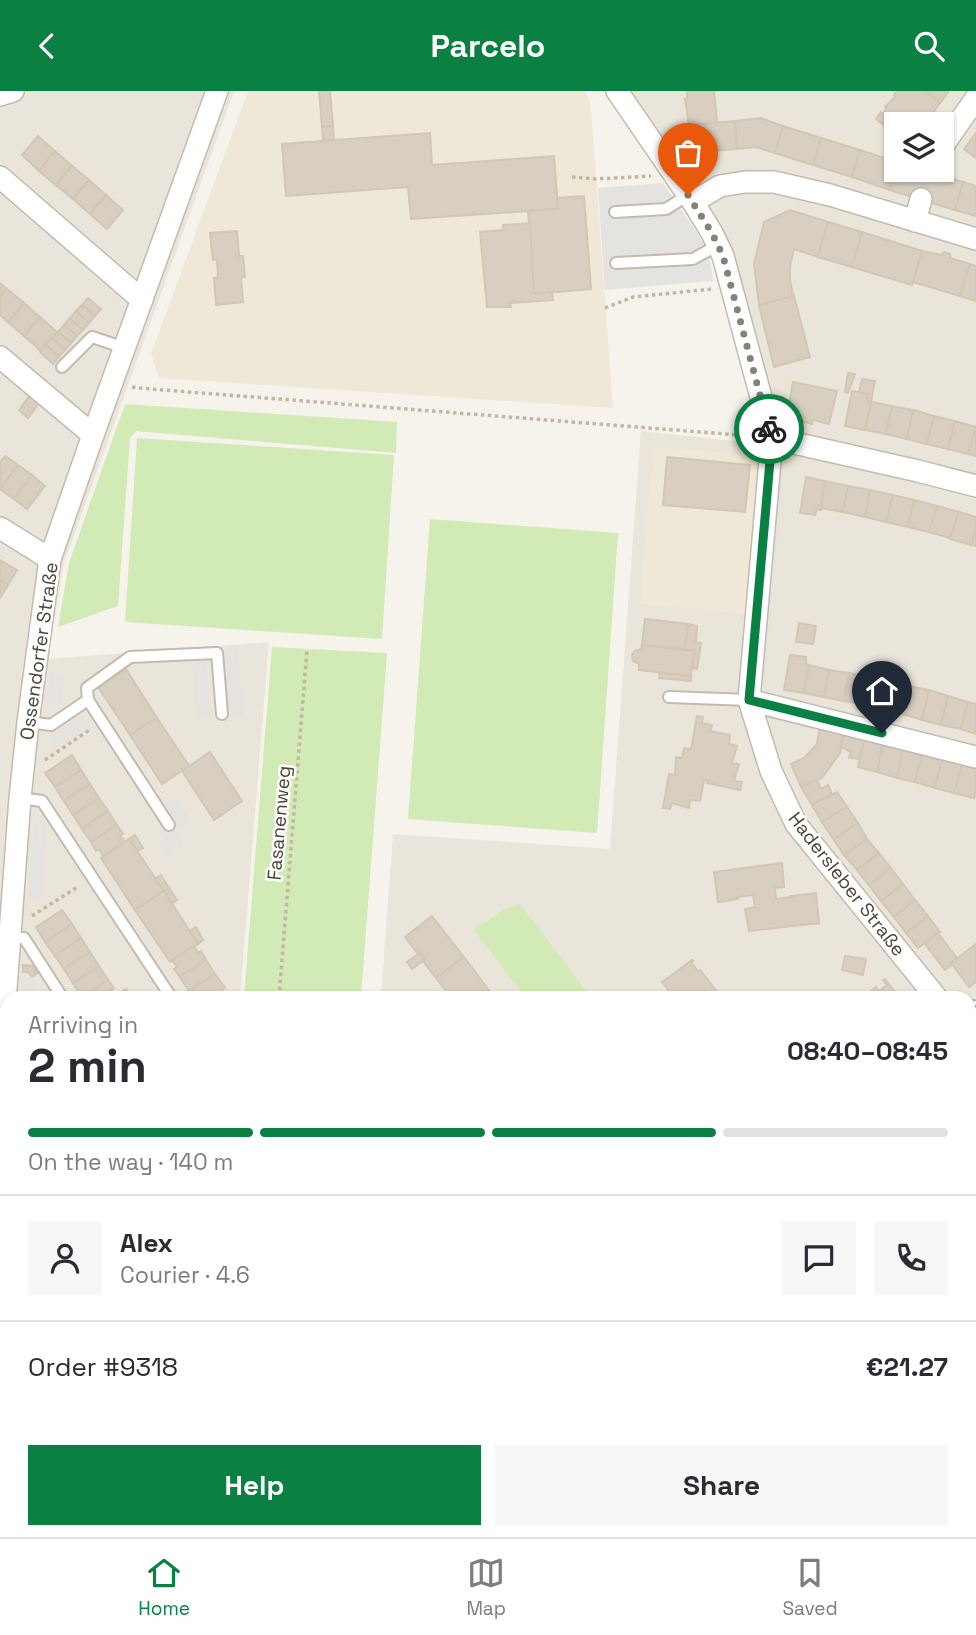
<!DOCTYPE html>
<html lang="en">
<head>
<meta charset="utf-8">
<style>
  :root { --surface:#fff; --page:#f7f7f7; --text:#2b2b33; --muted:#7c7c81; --line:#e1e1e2; --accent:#0b8043 }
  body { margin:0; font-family:"Space Grotesk",sans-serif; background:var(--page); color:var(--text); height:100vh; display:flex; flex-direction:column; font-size:26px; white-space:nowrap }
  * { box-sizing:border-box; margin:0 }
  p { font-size:23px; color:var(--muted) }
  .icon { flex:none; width:38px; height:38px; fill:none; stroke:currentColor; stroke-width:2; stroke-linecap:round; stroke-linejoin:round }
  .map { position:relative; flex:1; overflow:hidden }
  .sheet { position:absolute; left:0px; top:900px; width:976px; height:548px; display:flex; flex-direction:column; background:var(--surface); border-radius:21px 21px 0 0; box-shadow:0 2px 5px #0004 }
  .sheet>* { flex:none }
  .tools { position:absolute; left:884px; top:21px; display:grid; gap:14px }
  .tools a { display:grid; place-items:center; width:70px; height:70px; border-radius:0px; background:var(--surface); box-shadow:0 2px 5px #0004; font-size:35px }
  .pin { position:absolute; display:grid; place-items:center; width:60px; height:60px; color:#fff; margin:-72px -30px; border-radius:50% 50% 50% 0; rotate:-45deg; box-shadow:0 0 7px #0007 }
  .pin .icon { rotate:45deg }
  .courier { position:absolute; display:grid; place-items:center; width:70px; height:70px; margin:-35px; border:5px solid #0b8043; border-radius:50%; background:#fff; color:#222; box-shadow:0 2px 9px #0007 }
  .headline em { font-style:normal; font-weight:700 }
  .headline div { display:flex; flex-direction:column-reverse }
  .headline { display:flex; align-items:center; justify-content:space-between; height:119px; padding:0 28px }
  h1 { font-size:46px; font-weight:700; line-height:52px }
  .bar { display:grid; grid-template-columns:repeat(4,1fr); gap:10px 7px; align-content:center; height:84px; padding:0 28px }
  .bar i { height:9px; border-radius:5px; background:var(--line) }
  .bar .active { background:var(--accent) }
  .bar p { grid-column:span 4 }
  .line { display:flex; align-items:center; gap:18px; padding:0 28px; border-top:2px solid var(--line) }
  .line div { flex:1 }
  .round { display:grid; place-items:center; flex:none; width:74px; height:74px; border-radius:0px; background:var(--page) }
  .cta { display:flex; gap:14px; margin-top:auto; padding:14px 28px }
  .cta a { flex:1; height:80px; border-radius:0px; background:var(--accent); color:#fff; font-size:28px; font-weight:700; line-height:80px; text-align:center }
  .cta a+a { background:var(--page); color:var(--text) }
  header { display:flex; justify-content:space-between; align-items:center; height:91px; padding:0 28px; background:var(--accent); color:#fff; font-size:32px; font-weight:700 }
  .menu { display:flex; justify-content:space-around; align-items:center; height:98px; border-top:2px solid var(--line); background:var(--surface); font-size:19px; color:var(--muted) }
  .menu a { display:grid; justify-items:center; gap:4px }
  .menu .active { color:var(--accent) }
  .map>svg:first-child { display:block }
  .residential { fill:#eae5da; fill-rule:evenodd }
  .education { fill:#efe8d6 }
  .green { fill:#d2eab5 }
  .parking { fill:#e5e3e0 }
  .building { fill:#d8cfc1; stroke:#d3c7b4; stroke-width:2 }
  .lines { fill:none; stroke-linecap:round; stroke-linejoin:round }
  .minor-tunnel { stroke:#d4d0c8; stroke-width:21; stroke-dasharray:21 10; stroke-linecap:butt }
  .service-casing { stroke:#c2bbae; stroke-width:14 }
  .minor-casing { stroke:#c2bbae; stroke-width:24 }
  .tertiary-casing { stroke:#c2bbae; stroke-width:30 }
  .secondary-casing { stroke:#d6c79b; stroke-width:33 }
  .path { stroke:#c4b79f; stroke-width:3.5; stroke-dasharray:3.5 3.5; stroke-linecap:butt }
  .service { stroke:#fff; stroke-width:10 }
  .minor { stroke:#fff; stroke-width:21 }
  .tertiary { stroke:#fff; stroke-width:26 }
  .secondary { stroke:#fff3cd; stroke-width:30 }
  .tram { stroke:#9a9a9a; stroke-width:2 }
  .done { stroke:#878178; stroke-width:7; stroke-dasharray:0 12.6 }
  .route { stroke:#0b8043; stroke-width:9 }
  .labels { text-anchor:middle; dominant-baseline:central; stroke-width:5; stroke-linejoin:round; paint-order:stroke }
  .street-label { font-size:19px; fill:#4b4439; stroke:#fff }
</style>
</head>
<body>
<header><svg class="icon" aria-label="back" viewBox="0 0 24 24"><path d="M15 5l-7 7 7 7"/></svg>Parcelo<svg class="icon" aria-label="search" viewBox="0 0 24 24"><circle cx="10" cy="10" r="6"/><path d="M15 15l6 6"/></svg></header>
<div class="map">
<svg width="976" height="1446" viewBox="0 0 976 1446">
  <rect width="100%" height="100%" fill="#f6f3ec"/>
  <g class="residential">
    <polygon points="0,0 234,0 64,472 48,568 269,551 240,906 7,906 7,1440 226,1440 228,1446 0,1446"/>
    <path d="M627 0H976V1446H368L365 1440H970V906H381L393 743 610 758 641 340 779 355 724 146ZM896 33H942V79H896Z"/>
  </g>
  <g class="education">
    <polygon points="248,0 586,0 591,18 613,317 159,287 151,263"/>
    <polygon points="656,356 763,365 748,523 640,513 649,399"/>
  </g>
  <g class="green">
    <polygon points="125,313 397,331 396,362 136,340 130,347 118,515 58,536 69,472"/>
    <polygon points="137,347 394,364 382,548 125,531"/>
    <polygon points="430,428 618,442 597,742 408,728"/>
    <polygon points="272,556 387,562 361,906 244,906"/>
    <polygon points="520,813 591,906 525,906 474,839 503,819"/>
  </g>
  <g class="parking">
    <polygon points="663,92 698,143 709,162 713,190 605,199 598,97"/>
    <polygon points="777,380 783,380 764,593 758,592"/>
    <polygon points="238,556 243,625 229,626 224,557"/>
    <polygon points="206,571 211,626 196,628 192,572"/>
    <polygon points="51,581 65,583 60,614 46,611"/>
    <polygon points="82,624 90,637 57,658 49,646"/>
    <polygon points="176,706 190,729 179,736 164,714"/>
    <polygon points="34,732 47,733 41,809 28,808"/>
    <polygon points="175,739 184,754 167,765 158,751"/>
    <polygon points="23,888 36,889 35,906 22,906"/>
    <polygon points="0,1403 7,1403 7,1440 11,1440 11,1446 0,1446"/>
  </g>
  <g class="building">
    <polygon points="319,0 330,0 333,35 322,36"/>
    <polygon points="687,0 714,0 717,32 689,34 685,8 687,7"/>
    <polygon points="897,0 925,0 940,12 929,27 927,25 923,30 924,33 896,33 894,41 876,28 881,21 883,23 886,18 885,16 895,6 894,4"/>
    <polygon points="925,0 949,0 940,12"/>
    <polygon points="761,27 783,35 775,62 756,56 737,58 735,30"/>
    <polygon points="735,30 737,58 692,61 689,34"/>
    <polygon points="333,35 334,49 323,50 322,36"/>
    <polygon points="783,35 821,47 813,74 775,62"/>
    <polygon points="430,42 432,74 554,65 558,118 411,128 408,96 286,105 282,53"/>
    <polygon points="976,42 976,67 964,58"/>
    <polygon points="38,45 55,60 39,80 22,64"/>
    <polygon points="821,47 860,59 852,86 813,74"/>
    <polygon points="860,59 896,71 896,78 890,99 852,86"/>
    <polygon points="55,60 72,75 56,94 39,80"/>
    <polygon points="72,75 89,89 73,108 56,94"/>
    <polygon points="896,78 920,79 912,106 890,99"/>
    <polygon points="920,79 931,79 945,83 944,85 963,91 955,119 912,106"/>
    <polygon points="89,89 106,104 90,123 73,108"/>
    <polygon points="963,91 976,95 976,125 955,119"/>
    <polygon points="106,104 123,119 107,138 90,123"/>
    <polygon points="584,105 591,198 534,203 528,120 558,118 557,107"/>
    <polygon points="790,119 828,131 818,166 794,158 790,175 790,188 793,205 759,214 754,173 764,131"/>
    <polygon points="828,131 862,141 852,176 818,166"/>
    <polygon points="530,132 534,203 552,201 553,209 510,212 511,216 487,216 480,141 504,139 503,134"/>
    <polygon points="237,140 239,165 243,165 245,186 241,186 243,211 216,214 214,187 218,187 217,168 213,169 210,142"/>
    <polygon points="862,141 922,160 912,194 852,176"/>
    <polygon points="922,160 942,164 944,161 950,163 950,167 970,173 960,205 913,191"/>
    <polygon points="970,173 976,175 976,210 960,205"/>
    <polygon points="0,192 7,198 0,206"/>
    <polygon points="7,198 24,212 8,231 0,224 0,206"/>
    <polygon points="794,205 810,266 774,276 759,214"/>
    <polygon points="88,207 101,218 95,225 82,214"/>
    <polygon points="24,212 40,226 24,245 8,231"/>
    <polygon points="82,214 95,225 89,232 76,220"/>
    <polygon points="76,220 89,232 83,239 70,227"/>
    <polygon points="40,226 57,241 41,260 24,245"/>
    <polygon points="70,227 83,239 77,245 64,234"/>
    <polygon points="64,234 77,245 71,252 58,241"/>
    <polygon points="58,241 71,252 65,259 52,247"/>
    <polygon points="52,247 65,259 59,266 46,254"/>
    <polygon points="46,254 59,266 53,273 40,261"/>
    <polygon points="848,282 855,283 848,302 845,301"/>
    <polygon points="862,288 875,290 871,311 867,310 868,303 859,301"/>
    <polygon points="793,291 837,300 829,333 813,329 812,333 801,330 801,326 787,323"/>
    <polygon points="852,300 868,303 867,310 871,311 865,339 845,335"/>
    <polygon points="31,303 40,311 28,327 19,319"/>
    <polygon points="871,311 892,315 886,343 865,339"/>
    <polygon points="892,315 913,319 907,348 886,343"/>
    <polygon points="913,319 934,325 927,353 907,348"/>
    <polygon points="934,325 955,330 948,358 927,353"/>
    <polygon points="955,330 976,336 968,363 948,358"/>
    <polygon points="976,336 976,365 968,363"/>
    <polygon points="5,365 18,374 0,398 0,371"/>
    <polygon points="667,366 750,374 745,421 663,414"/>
    <polygon points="18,374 32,384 14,408 0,398"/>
    <polygon points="32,384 45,395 27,418 14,408"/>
    <polygon points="806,386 825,390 821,417 821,419 817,418 815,424 800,422"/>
    <polygon points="825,390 848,395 843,421 821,417"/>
    <polygon points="848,395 870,399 865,426 843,421"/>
    <polygon points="870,399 893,404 886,431 865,426"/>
    <polygon points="893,404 914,409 908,436 886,431"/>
    <polygon points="914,409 937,415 929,441 908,436"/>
    <polygon points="937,415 959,421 950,447 929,441"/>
    <polygon points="959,421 976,426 976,437 971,454 950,448"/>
    <polygon points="976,437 976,455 971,454"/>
    <polygon points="0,469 17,479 8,494 0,489"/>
    <polygon points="0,489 8,494 0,507"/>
    <polygon points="645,528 688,533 685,558 642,554"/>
    <polygon points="799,532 816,535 813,553 796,551"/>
    <polygon points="688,533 697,535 696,552 701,552 697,578 692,577 694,560 685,558"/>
    <polygon points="642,554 694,560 691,585 639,579 639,573 633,570 632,564 635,560 641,558"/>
    <polygon points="790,564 806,566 806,573 809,574 804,602 784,599"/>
    <polygon points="809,574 829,579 824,606 804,602"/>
    <polygon points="126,578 157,627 130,644 98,596"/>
    <polygon points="829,579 849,582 844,610 824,606"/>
    <polygon points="660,582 691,585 691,590 659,587"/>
    <polygon points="849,582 869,586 864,613 844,610"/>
    <polygon points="869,586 889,590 883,618 864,613"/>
    <polygon points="889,590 909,595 903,623 883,618"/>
    <polygon points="909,595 929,599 922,629 903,623"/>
    <polygon points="929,599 948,605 941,634 922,629"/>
    <polygon points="948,605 968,611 961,638 941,634"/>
    <polygon points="968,611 976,613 976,643 961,638"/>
    <polygon points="697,625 703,626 702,632 712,634 710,640 730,644 729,653 737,655 732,672 739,673 734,690 742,691 740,699 707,692 708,690 704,689 700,710 690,709 689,717 672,712 670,718 663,717 669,683 675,684 676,666 682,667 684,657 691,658"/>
    <polygon points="157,627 189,675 162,693 130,644"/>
    <polygon points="820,636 844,641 840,662 822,687 801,696 791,673 804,667 817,653"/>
    <polygon points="844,641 865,646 859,668 849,667 851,661 841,656"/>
    <polygon points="864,649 883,654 877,681 858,676"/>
    <polygon points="883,654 903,659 897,687 877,681"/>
    <polygon points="903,659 922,664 915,691 897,687"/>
    <polygon points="210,661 242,710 214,729 182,680"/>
    <polygon points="72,664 81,679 55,696 45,682"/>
    <polygon points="922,664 942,669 935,697 915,691"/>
    <polygon points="942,669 962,674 954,702 935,697"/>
    <polygon points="962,674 976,678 976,700 974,707 954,702"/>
    <polygon points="81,679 90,693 64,710 55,696"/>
    <polygon points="817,689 821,698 828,694 832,703 812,714 801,696"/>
    <polygon points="90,693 99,707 73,724 64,710"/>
    <polygon points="837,701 847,716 822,731 812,714"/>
    <polygon points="99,707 108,720 82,738 73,724"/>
    <polygon points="847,716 858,732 834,749 822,731"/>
    <polygon points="108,720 117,734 91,751 82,738"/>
    <polygon points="858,732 867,748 844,764 834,749"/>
    <polygon points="117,734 123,743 120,744 125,751 103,765 99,758 96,760 91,751"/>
    <polygon points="135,744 143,757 137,760 129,748"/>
    <polygon points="129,748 164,800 135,819 101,767"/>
    <polygon points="867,748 879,762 857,779 844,764"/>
    <polygon points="879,762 891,777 869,794 857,779"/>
    <polygon points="782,772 784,796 775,797 776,808 792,806 791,805 816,802 819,832 749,840 745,818 755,816 753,804 737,806 738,808 718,811 714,781"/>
    <polygon points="891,777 903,793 881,810 869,794"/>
    <polygon points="161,784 169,797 164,800 155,788"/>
    <polygon points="903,793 915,809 894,826 881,810"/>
    <polygon points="169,797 177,809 171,813 164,800"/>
    <polygon points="164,800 198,853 170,871 135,819"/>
    <polygon points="915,809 928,825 906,842 894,826"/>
    <polygon points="62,819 72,833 45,851 36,836"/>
    <polygon points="432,825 464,866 436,887 423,870 425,868 420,862 418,863 405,846"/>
    <polygon points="928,825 940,841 918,857 906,842"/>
    <polygon points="72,833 81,847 55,865 45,851"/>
    <polygon points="196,836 203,849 198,853 190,840"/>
    <polygon points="938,842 957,867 951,872 952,874 945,879 924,852"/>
    <polygon points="81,847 90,861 64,878 55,865"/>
    <polygon points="976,853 976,891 969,896 951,872"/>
    <polygon points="194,855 198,862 201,860 206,869 180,886 174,878 177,876 172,869"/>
    <polygon points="90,861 99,875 73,892 64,878"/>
    <polygon points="420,862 425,868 412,878 407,871"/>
    <polygon points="845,865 866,868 863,884 842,879"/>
    <polygon points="464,866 494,906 454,906 451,903 449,904 436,887"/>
    <polygon points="206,869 215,883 189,900 180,886"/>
    <polygon points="692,869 693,870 691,871 698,880 700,879 718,902 715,904 717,906 674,906 662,891"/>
    <polygon points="23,874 33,875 37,882 32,886 28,881 23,881"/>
    <polygon points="99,875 108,889 82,906 73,892"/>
    <polygon points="215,883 225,897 211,906 193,906 189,900"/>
    <polygon points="885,888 899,906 863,906 876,896 879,900 887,894 883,889"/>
    <polygon points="108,889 114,897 111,898 115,906 82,906"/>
    <polygon points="126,898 131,906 123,906 120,902"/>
    <polygon points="976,979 976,1015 970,1013 970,1001"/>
    <polygon points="970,1013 976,1015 976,1034 970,1032"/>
    <polygon points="970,1055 976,1057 976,1066 970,1088"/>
    <polygon points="976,1066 976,1089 970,1088"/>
    <polygon points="970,1187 976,1190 976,1235 970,1232"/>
    <polygon points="970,1266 976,1269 976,1347 970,1364"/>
    <polygon points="39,1440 74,1440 77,1446 42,1446"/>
    <polygon points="447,1440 506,1440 499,1446 443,1446 447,1443"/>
    <polygon points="574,1440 590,1440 602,1446 571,1446"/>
    <polygon points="590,1440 615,1440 613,1446 602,1446"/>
    <polygon points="666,1440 667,1440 680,1446 664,1446"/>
    <polygon points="667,1440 707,1440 708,1441 705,1446 680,1446"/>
    <polygon points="863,1440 898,1440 896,1446 877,1446"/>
  </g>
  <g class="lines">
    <polyline class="minor-tunnel" points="921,108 930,79"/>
    <defs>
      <g id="service">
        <polyline points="615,121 666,118 688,104"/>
        <polyline points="616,172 693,168 718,154"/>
        <polyline points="62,276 92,246 125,257"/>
        <polyline points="669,606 749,609"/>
        <polyline points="88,609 87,597 130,566 217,562 222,623"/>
        <polyline points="28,631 51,634 88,609 169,734"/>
        <polyline points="20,707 42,710 171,906"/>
        <polyline points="9,847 24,847 62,906"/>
        <polyline points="0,1057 7,1057"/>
        <polyline points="0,1212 7,1212"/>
        <polyline points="742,1440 755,1446"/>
      </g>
      <g id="minor">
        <polyline points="617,0 693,111 712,142 723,165 772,347 749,609 771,680 796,733 936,906"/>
        <polyline points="0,4 13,0"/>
        <polyline points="942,56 976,7"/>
        <polyline points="0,86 142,209"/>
        <polyline points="693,111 720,95 745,91 774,91 830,104 976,148"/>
        <polyline points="915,130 921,108"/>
        <polyline points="0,266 93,344"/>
        <polyline points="772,347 918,380 976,395"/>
        <polyline points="0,437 50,468"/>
        <polyline points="749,609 976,666"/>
        <polyline points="0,979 20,707 28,631 50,468 93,344 217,0"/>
        <polyline points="970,1039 976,1041"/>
      </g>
      <g id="tertiary">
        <polyline points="970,928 976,923"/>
        <polyline points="302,1446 315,1442"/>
        <polyline points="385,1446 392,1440"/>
      </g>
      <g id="secondary">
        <polyline points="0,1306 7,1311"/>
        <polyline points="213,1440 223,1446"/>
      </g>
    </defs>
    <use href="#service" class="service-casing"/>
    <use href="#minor" class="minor-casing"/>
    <use href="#tertiary" class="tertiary-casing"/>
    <use href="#secondary" class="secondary-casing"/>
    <g class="path">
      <polyline points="572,86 596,88 651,85"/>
      <polyline points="605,217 633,206 712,198"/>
      <polyline points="132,296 138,297 752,345"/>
      <polyline points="45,669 91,638"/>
      <polyline points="32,825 79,795"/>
      <polyline points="279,906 307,559"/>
      <polyline points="0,1088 7,1088"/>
      <polyline points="0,1267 2,1282"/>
      <polyline points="0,1359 7,1363"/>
      <polyline points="130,1440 139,1446"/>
      <polyline points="254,1440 264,1446"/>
      <polyline points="351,1446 359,1440"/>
      <polyline points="560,1446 563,1440"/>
      <polyline points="654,1446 656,1440"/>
    </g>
    <use href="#service" class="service"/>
    <use href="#minor" class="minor"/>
    <use href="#tertiary" class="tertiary"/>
    <use href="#secondary" class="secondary"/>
    <g class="tram">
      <polyline points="970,920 976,915"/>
      <polyline points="970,938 976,933"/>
      <polyline points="332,1446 338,1440"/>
      <polyline points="370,1446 377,1440"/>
    </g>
  </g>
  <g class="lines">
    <polyline class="done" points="688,104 712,142 723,165 769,338"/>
    <polyline class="route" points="769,338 772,347 749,609 882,642"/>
  </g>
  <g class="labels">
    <g class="street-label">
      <text transform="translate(39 560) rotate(-82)">Ossendorfer Straße</text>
      <text transform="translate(279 732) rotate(-85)">Fasanenweg</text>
      <text transform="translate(847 793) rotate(52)">Hadersleber Straße</text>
    </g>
  </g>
</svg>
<div class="tools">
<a><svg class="icon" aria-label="layers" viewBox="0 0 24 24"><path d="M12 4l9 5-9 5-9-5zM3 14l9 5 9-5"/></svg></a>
</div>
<div class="pin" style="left:688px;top:104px;background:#ea580c"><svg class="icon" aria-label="bag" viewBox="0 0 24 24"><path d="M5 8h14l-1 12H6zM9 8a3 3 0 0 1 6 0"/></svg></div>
<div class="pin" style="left:882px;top:642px;background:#1f2937"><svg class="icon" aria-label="home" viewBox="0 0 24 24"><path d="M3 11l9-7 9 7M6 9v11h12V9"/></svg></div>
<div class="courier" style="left:769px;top:338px"><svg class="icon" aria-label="bike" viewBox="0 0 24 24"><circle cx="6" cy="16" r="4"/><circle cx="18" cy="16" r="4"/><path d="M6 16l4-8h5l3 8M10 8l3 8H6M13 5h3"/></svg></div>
<section class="sheet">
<div class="headline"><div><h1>2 min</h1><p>Arriving in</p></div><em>08:40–08:45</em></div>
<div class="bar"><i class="active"></i><i class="active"></i><i class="active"></i><i></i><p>On the way · 140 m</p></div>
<div class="line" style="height:126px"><a class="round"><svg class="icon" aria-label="person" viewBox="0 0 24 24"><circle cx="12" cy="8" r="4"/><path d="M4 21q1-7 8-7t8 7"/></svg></a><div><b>Alex</b><p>Courier · 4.6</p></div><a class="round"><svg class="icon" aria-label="chat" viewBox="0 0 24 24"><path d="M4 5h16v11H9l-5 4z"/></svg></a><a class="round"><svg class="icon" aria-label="phone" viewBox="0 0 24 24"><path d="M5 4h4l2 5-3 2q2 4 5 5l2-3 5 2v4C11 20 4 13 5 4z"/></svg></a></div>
<div class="line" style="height:91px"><div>Order #9318</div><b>€21.27</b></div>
<div class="cta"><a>Help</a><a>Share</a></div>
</section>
</div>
<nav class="menu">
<a class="active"><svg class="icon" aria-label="home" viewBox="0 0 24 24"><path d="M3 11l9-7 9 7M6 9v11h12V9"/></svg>Home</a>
<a><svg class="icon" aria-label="map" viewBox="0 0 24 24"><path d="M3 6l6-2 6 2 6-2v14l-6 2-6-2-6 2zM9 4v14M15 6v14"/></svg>Map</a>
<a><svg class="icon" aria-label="saved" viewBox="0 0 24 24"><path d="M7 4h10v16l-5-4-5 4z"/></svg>Saved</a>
</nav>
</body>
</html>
